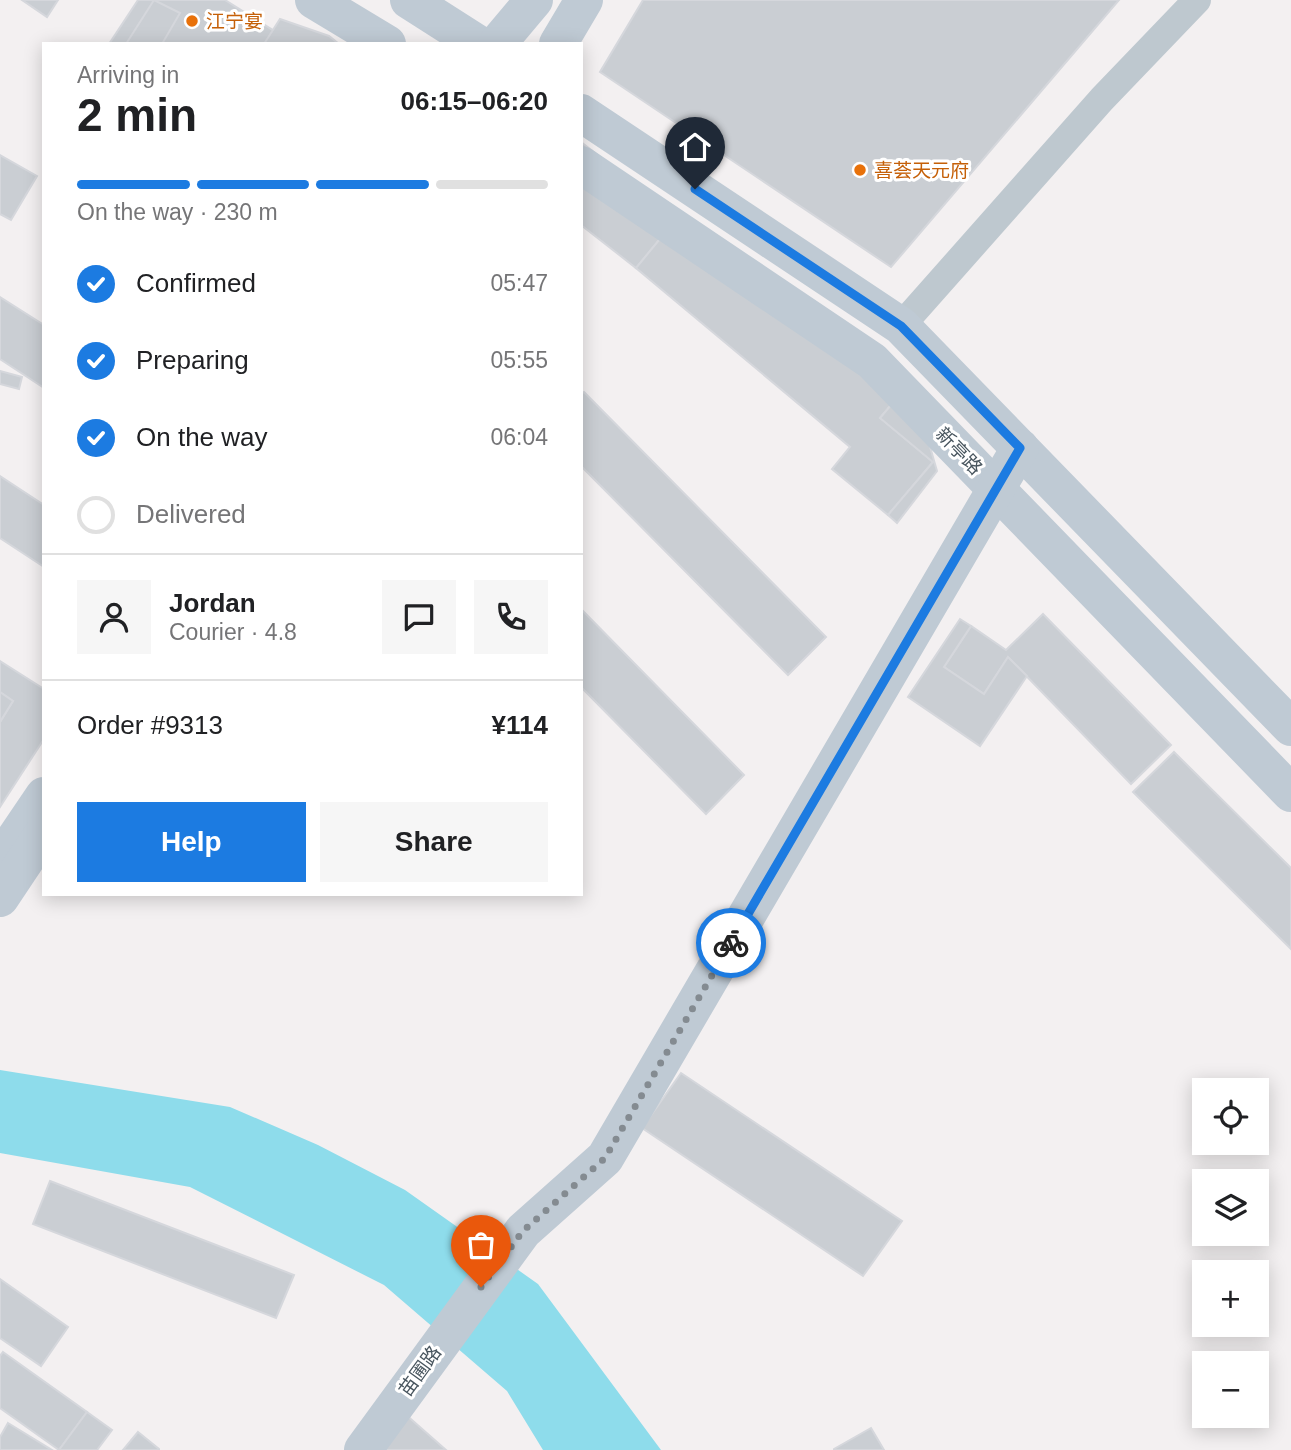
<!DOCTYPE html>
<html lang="en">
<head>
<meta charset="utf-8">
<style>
  :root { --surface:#fff; --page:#f6f6f6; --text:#202124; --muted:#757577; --line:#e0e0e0; --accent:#1c7be1 }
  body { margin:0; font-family:Helvetica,"Noto Sans SC",sans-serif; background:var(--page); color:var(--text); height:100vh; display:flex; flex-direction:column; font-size:26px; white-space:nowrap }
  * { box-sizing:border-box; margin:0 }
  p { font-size:23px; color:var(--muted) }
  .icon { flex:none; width:38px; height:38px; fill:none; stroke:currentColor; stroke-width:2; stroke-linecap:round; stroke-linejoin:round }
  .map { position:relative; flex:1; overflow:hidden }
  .sheet { position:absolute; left:42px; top:42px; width:541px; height:854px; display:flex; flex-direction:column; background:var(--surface); border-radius:0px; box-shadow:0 4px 18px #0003 }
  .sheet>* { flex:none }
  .tools { position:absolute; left:1192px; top:1078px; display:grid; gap:14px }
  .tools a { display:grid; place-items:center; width:77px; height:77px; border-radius:0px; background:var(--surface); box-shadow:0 4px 18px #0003; font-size:35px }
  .pin { position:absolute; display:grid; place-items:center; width:60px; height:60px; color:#fff; margin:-72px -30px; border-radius:50% 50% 50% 0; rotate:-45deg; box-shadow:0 0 7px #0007 }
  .pin .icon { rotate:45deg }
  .courier { position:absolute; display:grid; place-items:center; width:70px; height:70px; margin:-35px; border:5px solid #1c7be1; border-radius:50%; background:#fff; color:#222; box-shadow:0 2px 9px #0007 }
  .head em { font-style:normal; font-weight:600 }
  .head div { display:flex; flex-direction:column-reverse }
  .head { display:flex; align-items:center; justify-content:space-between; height:119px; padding:0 35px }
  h1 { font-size:46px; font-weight:600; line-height:52px }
  .bar { display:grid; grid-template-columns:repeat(4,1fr); gap:10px 7px; align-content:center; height:84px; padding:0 35px }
  .bar i { height:9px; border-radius:5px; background:var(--line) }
  .bar .current { background:var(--accent) }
  .bar p { grid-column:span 4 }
  .line { display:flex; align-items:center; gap:18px; padding:0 35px; border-top:2px solid var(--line) }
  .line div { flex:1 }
  .round { display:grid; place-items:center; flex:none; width:74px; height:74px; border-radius:0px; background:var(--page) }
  ol { padding:0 35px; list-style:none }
  li { display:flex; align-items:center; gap:21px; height:77px }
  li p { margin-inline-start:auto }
  li .icon { padding:7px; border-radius:50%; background:var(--accent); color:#fff; stroke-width:4 }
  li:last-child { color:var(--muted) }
  li i { width:38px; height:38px; border:4px solid var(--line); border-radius:50% }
  .cta { display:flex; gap:14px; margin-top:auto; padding:14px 35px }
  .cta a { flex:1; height:80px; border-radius:0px; background:var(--accent); color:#fff; font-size:28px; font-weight:600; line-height:80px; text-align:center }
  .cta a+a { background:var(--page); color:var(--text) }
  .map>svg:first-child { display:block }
  .water { fill:#8edceb }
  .building { fill:#caced3; stroke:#d5d7dc; stroke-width:2 }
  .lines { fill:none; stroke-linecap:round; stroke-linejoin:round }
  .street { stroke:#bec8cf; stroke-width:28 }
  .secondary { stroke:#bfcad4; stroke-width:38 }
  .done { stroke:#848b91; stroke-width:7; stroke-dasharray:0 12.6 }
  .route { stroke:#1c7be1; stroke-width:9 }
  .food-dot { fill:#e8710a; stroke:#fff; stroke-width:2.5 }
  .labels { text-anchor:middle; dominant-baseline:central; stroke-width:6; stroke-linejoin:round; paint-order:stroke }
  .food-label { font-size:19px; fill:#c56008; stroke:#fff; text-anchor:start }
  .street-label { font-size:19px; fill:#48555e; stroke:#fff }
</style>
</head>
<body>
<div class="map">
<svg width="1291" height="1450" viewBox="0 0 1291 1450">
  <rect width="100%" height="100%" fill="#f3f0f1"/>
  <polygon class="water" points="0,1070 230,1107 318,1145 405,1190 538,1284 661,1450 543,1450 507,1391 384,1285 190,1187 0,1153"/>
  <g class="building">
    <polygon points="22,0 58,0 47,17"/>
    <polygon points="138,0 225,0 295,44 109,44"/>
    <polygon points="154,0 180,13 162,44 126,44"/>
    <polygon points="643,0 1119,0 891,267 600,72"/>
    <polygon points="280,19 329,36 339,44 264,44"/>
    <polygon points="581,142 678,217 636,268 581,225"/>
    <polygon points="0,155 37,176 11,220 0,214"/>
    <polygon points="678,217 897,398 880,418 933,462 888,515 832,469 850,447 636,268"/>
    <polygon points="0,297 44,325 44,388 0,359"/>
    <polygon points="0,371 22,377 19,389 0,384"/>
    <polygon points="584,392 826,637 788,675 581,466 581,394"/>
    <polygon points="897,398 922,419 937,471 897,523 888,515 933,462 880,418"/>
    <polygon points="0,476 44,505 44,567 0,538"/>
    <polygon points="581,609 744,775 706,814 581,687"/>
    <polygon points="1043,614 1171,745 1131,784 1008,657 984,694 944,667 971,626 1006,650"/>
    <polygon points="960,619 971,626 944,667 984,694 1008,657 1027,676 980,746 908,697"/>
    <polygon points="0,661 44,689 44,739 0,807 0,722 13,701 0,692"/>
    <polygon points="0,692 13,701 0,722"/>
    <polygon points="1174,752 1291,868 1291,949 1133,792"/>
    <polygon points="681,1073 902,1221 863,1276 642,1128"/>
    <polygon points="50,1181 294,1275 276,1318 33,1224"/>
    <polygon points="0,1279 68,1327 41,1366 0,1338"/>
    <polygon points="3,1352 87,1412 59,1450 0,1408 0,1356"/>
    <polygon points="396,1406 446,1450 380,1450"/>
    <polygon points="87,1412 112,1430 97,1450 59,1450"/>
    <polygon points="8,1423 52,1450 0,1450 0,1437"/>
    <polygon points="871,1428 884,1450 834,1450 834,1449"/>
    <polygon points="138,1432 159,1449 159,1450 123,1450"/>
  </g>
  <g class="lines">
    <polyline class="street" points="901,326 1102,99 1197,0"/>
    <g class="secondary">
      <polyline points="314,0 387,44"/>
      <polyline points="409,0 478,44"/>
      <polyline points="497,44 534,0"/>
      <polyline points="558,44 584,0"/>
      <polyline points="581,113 901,326 1291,727"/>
      <polyline points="581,165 872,361 1291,793"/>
      <polyline points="8,849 44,796"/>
      <polyline points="0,898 44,832"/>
      <polyline points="363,1450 523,1231 605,1158 1020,448"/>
    </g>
  </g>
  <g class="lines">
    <polyline class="done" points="481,1287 523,1231 605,1158 731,943"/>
    <polyline class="route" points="695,189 901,326 1020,448 731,943"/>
  </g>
  <g class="food-dot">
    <circle cx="192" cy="21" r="7"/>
    <circle cx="860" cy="170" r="7"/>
  </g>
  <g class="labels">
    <g class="food-label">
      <text x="206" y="21">江宁宴</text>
      <text x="874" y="170">喜荟天元府</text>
    </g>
    <g class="street-label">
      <text transform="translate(959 451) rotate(46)">新亭路</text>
      <text transform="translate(420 1371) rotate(-54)">苗圃路</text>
    </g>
  </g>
</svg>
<div class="tools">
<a><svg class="icon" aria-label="locate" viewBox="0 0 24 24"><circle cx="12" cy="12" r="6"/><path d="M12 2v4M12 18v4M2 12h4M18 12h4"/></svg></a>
<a><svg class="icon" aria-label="layers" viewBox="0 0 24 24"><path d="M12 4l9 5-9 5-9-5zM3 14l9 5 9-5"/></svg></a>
<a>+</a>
<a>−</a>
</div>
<div class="pin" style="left:481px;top:1287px;background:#ea580c"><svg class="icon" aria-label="bag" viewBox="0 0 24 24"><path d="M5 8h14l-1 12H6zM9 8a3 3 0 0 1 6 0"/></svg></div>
<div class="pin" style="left:695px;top:189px;background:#1f2937"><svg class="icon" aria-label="home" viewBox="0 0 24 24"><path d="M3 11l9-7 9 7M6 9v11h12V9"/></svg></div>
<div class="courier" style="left:731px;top:943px"><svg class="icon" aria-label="bike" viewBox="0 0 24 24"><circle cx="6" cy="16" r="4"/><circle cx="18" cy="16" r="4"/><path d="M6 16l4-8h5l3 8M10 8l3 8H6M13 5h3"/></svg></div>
<section class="sheet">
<div class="head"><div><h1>2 min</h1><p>Arriving in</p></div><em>06:15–06:20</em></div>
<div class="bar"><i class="current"></i><i class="current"></i><i class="current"></i><i></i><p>On the way · 230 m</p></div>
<ol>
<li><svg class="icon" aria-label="check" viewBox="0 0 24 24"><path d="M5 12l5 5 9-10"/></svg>Confirmed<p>05:47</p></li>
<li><svg class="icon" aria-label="check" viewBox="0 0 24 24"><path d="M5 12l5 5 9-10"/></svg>Preparing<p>05:55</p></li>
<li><svg class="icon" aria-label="check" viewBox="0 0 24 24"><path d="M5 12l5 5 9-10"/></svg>On the way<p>06:04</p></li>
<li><i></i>Delivered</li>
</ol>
<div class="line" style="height:126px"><a class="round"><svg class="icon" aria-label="person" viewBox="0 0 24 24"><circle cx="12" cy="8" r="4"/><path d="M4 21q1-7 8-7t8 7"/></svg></a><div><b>Jordan</b><p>Courier · 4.8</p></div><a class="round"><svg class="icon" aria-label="chat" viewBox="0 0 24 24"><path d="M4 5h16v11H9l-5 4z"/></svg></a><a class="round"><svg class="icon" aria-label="phone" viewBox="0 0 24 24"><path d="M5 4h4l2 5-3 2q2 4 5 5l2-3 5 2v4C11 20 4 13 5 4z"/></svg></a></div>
<div class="line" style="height:91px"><div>Order #9313</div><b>¥114</b></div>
<div class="cta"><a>Help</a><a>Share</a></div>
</section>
</div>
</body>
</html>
